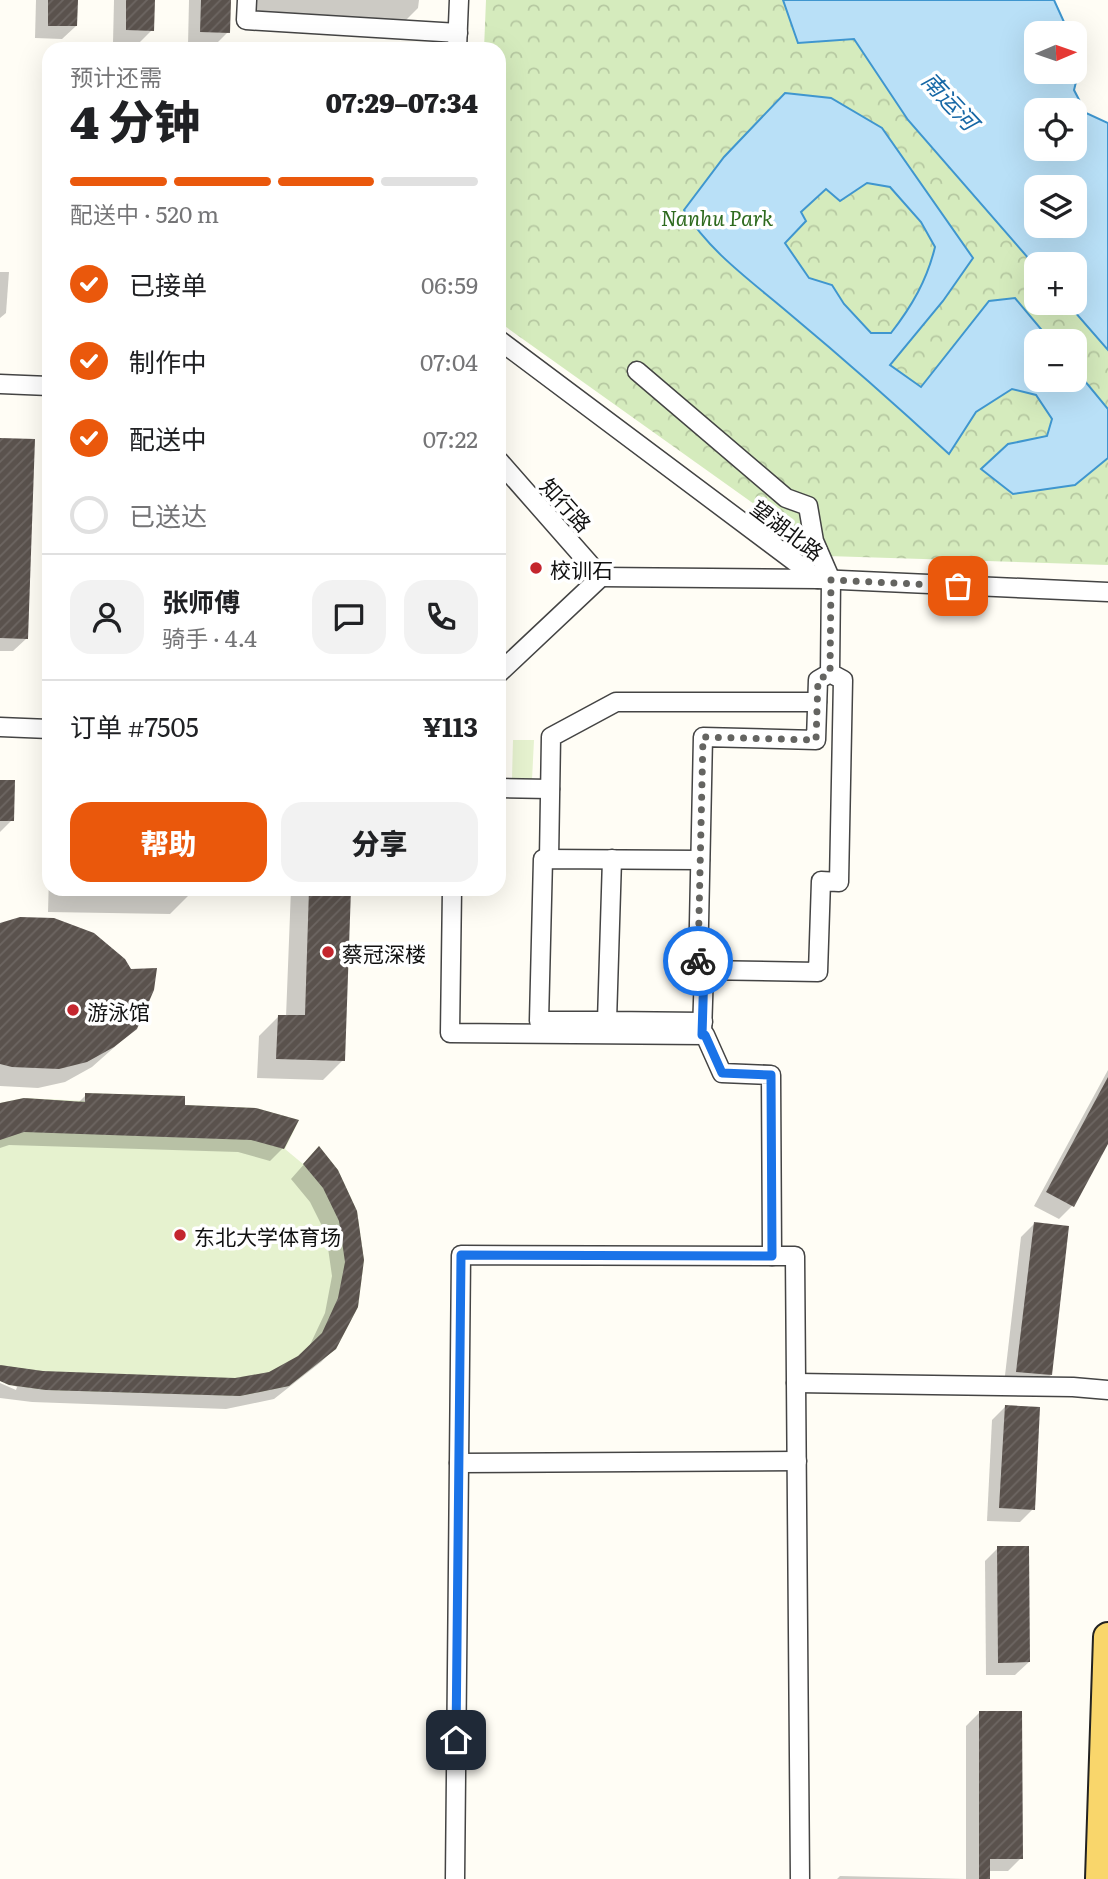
<!DOCTYPE html>
<html lang="zh">
<head>
<meta charset="utf-8">
<style>
  :root { --surface:#fff; --page:#f2f2f2; --text:#202124; --muted:#757577; --line:#e0e0e0; --accent:#ea580c }
  body { margin:0; font-family:Literata,"Noto Sans SC",serif; background:var(--page); color:var(--text); height:100vh; display:flex; flex-direction:column; font-size:26px; white-space:nowrap }
  * { box-sizing:border-box; margin:0 }
  p { font-size:23px; color:var(--muted) }
  .icon { flex:none; width:38px; height:38px; fill:none; stroke:currentColor; stroke-width:2; stroke-linecap:round; stroke-linejoin:round }
  .map { position:relative; flex:1; overflow:hidden }
  .details { position:absolute; left:42px; top:42px; width:464px; height:854px; display:flex; flex-direction:column; background:var(--surface); border-radius:21px; box-shadow:0 7px 28px #0002 }
  .details>* { flex:none }
  .needle { width:46px; rotate:88deg }
  .tools { position:absolute; left:1024px; top:21px; display:grid; gap:14px }
  .tools a { display:grid; place-items:center; width:63px; height:63px; border-radius:14px; background:var(--surface); box-shadow:0 7px 28px #0002; font-size:35px }
  .pin { position:absolute; display:grid; place-items:center; width:60px; height:60px; color:#fff; margin:-30px; border-radius:14px; box-shadow:0 4px 10px #0006 }
  .courier { position:absolute; display:grid; place-items:center; width:70px; height:70px; margin:-35px; border:5px solid #1a73e8; border-radius:50%; background:#fff; color:#222; box-shadow:0 2px 9px #0007 }
  .headline em { font-style:normal; font-weight:800 }
  .headline div { display:flex; flex-direction:column-reverse }
  .headline { display:flex; align-items:center; justify-content:space-between; height:119px; padding:0 28px }
  h1 { font-size:46px; font-weight:800; line-height:52px }
  .bar { display:grid; grid-template-columns:repeat(4,1fr); gap:10px 7px; align-content:center; height:84px; padding:0 28px }
  .bar i { height:9px; border-radius:5px; background:var(--line) }
  .bar .on { background:var(--accent) }
  .bar p { grid-column:span 4 }
  .line { display:flex; align-items:center; gap:18px; padding:0 28px; border-top:2px solid var(--line) }
  .line div { flex:1 }
  .round { display:grid; place-items:center; flex:none; width:74px; height:74px; border-radius:21px; background:var(--page) }
  ol { padding:0 28px; list-style:none }
  li { display:flex; align-items:center; gap:21px; height:77px }
  li p { margin-inline-start:auto }
  li .icon { padding:7px; border-radius:50%; background:var(--accent); color:#fff; stroke-width:4 }
  li:last-child { color:var(--muted) }
  li i { width:38px; height:38px; border:4px solid var(--line); border-radius:50% }
  .primary-button { display:flex; gap:14px; margin-top:auto; padding:14px 28px }
  .primary-button a { flex:1; height:80px; border-radius:21px; background:var(--accent); color:#fff; font-size:28px; font-weight:800; line-height:80px; text-align:center }
  .primary-button a+a { background:var(--page); color:var(--text) }
  .map>svg:first-child { display:block }
  .park { fill:url(#park-crowns); fill-rule:evenodd }
  .pitch { fill:#e6f2cf }
  .water { fill:#b9e0f7; stroke:#3f96cf; stroke-width:2; fill-rule:evenodd }
  .shadow { fill:#0003 }
  .building { fill:url(#building-hatch) }
  .lines { fill:none; stroke-linecap:round; stroke-linejoin:round }
  .minor-casing { stroke:#444; stroke-width:21 }
  .primary-casing { stroke:#222; stroke-width:32 }
  .minor { stroke:#fff; stroke-width:18 }
  .primary { stroke:#f9d66b; stroke-width:28 }
  .done { stroke:#646461; stroke-width:7; stroke-dasharray:0 12.6 }
  .route { stroke:#1a73e8; stroke-width:9 }
  .poi-dot { fill:#c4262e; stroke:#fff; stroke-width:2.5 }
  .labels { text-anchor:middle; dominant-baseline:central; stroke-width:7; stroke-linejoin:round; paint-order:stroke }
  .park-label { font-size:21px; font-style:italic; fill:#2f6b1f; stroke:#fff }
  .street-label { font-size:21px; fill:#111; stroke:#fff }
  .poi-label { font-size:21px; fill:#111; stroke:#fff; text-anchor:start }
  .water-label { font-size:23px; font-style:italic; fill:#1768a6; stroke:#fff }
</style>
</head>
<body>
<div class="map">
<svg width="1108" height="1879" viewBox="0 0 1108 1879">
  <defs>
    <pattern id="park-crowns" width="20" height="18" patternUnits="userSpaceOnUse" patternTransform="scale(1.75)"><rect width="20" height="18" fill="#d5ebbd"/><path d="M2 6a3 3 0 1 1 6 0M12 15a3 3 0 1 1 6 0" fill="none" stroke="#b6c8a1"/></pattern>
    <pattern id="building-hatch" width="6" height="6" patternUnits="userSpaceOnUse" patternTransform="scale(1.75)"><rect width="6" height="6" fill="#5a524d"/><path d="M-1 1l2-2M0 6l6-6M5 7l2-2" fill="none" stroke="#6d6662"/></pattern>
  </defs>
  <rect width="100%" height="100%" fill="#fffdf5"/>
  <path class="park" d="M486 0H1006L908 120 1036 267V303H1067L1108 350V565L827 556 499 322V49H484ZM1036 341H1074V380H1036Z"/>
  <g class="pitch">
    <polygon points="513,740 534,740 532,780 512,779"/>
    <polygon points="85,1093 185,1096 185,1105 256,1108 299,1120 285,1149 303,1164 319,1146 338,1170 357,1211 364,1260 358,1307 336,1349 289,1386 240,1396 46,1390 9,1385 0,1381 0,1103 24,1098 85,1101"/>
  </g>
  <g class="water">
    <path d="M783 0H1054L1069 33H1036V72H1074L1075 47 1081 62 1074 90 1086 113 1108 123V350L1067 303H1074V264H1036V267L908 120 854 39 798 43ZM1036 110H1074V149H1036ZM1036 187H1074V226H1036Z"/>
    <path d="M785 93 831 98 882 128 973 258 943 301 890 365 921 387 989 301 1015 298 1051 341H1036V380H1074L1075 369 1108 409V458L1075 485 1013 494 981 469 1008 444 1047 436 1052 419 1036 395 1012 389 976 412 949 454C897 406 845 360 791 315 754 283 710 253 684 210L724 157ZM867 183 890 187 921 222 935 247C927 280 912 306 891 333H871L844 304 832 285 809 278 785 243 806 221 801 212 826 189 840 201Z"/>
  </g>
  <g class="shadow">
    <polygon points="36,0 76,0 76,26 62,39 35,38"/>
    <polygon points="114,0 153,0 152,30 139,43 113,43"/>
    <polygon points="189,0 229,0 228,32 215,45 188,45"/>
    <polygon points="251,0 419,0 418,8 405,21 251,17"/>
    <polygon points="336,44 422,47 422,49 332,49"/>
    <polygon points="0,272 9,272 6,313 0,318"/>
    <polygon points="0,440 27,638 13,651 0,651"/>
    <polygon points="0,781 12,820 0,832"/>
    <polygon points="49,876 49,889 190,889 190,894 170,914 48,912"/>
    <polygon points="291,889 349,889 343,1060 323,1080 257,1078 259,1036 279,1016 286,1017"/>
    <polygon points="0,925 136,1028 92,1067 65,1082 38,1088 0,1086"/>
    <polygon points="1108,1070 1108,1140 1072,1206 1059,1219 1034,1206"/>
    <polygon points="86,1095 183,1106 283,1148 270,1161 238,1152 9,1145 0,1148 0,1105 78,1103"/>
    <polygon points="306,1162 355,1211 335,1348 321,1362 274,1399 226,1409 32,1402 0,1398 0,1383 16,1390 17,1387 0,1379 0,1365 43,1372 235,1380 270,1374 299,1357 309,1347 325,1313 332,1276 326,1234 310,1202 291,1179"/>
    <polygon points="1034,1224 1051,1375 1037,1388 1004,1384 1021,1237"/>
    <polygon points="1005,1407 1033,1509 1020,1522 987,1521 992,1420"/>
    <polygon points="998,1548 1029,1662 1015,1675 986,1675 985,1561"/>
    <polygon points="979,1713 1021,1858 1008,1871 988,1871 988,1879 837,1879 840,1876 966,1879 966,1726"/>
  </g>
  <g class="building">
    <polygon points="48,0 78,0 77,26 48,26"/>
    <polygon points="126,0 155,0 154,31 126,30"/>
    <polygon points="201,0 231,0 230,33 200,32"/>
    <polygon points="0,438 35,439 28,639 0,638"/>
    <polygon points="0,780 15,780 14,821 0,821"/>
    <polygon points="309,889 351,889 345,1061 276,1059 278,1015 305,1015"/>
    <polygon points="20,917 54,918 94,933 125,959 131,969 157,968 154,990 137,1029 114,1047 87,1062 59,1069 12,1067 0,1064 0,923"/>
    <polygon points="1108,1077 1108,1144 1074,1207 1046,1192"/>
    <polygon points="85,1093 185,1096 185,1105 256,1108 299,1120 284,1149 251,1140 24,1132 0,1140 0,1103 24,1098 85,1102"/>
    <polygon points="319,1146 338,1170 357,1211 364,1260 358,1307 336,1349 289,1386 240,1396 46,1390 9,1385 0,1381 0,1365 43,1371 235,1378 269,1372 298,1356 322,1333 338,1298 345,1262 339,1221 323,1188 303,1164"/>
    <polygon points="1034,1222 1069,1226 1052,1375 1016,1372"/>
    <polygon points="1005,1405 1040,1407 1035,1510 999,1508"/>
    <polygon points="997,1546 1029,1546 1030,1662 998,1663"/>
    <polygon points="979,1711 1022,1711 1023,1859 990,1859 990,1879 979,1879"/>
  </g>
  <g class="lines">
    <defs>
      <g id="minor">
        <polyline points="247,0 246,20 458,33"/>
        <polyline points="457,49 459,0"/>
        <polyline points="499,340 818,579 1108,592"/>
        <polyline points="637,371 786,498 808,506 814,541 831,580 830,673 818,680 816,740 703,737 698,970 818,972 821,881 839,882 843,680 830,673"/>
        <polyline points="0,384 49,386"/>
        <polyline points="499,461 601,577"/>
        <polyline points="601,577 818,579"/>
        <polyline points="499,673 601,577"/>
        <polyline points="0,727 49,729"/>
        <polyline points="499,788 550,789"/>
        <polyline points="549,859 551,737 616,702 817,702"/>
        <polyline points="612,859 607,1021 703,1022"/>
        <polyline points="452,889 450,1033 705,1035 722,1073 771,1075 772,1256"/>
        <polyline points="607,1021 539,1021 543,859 700,860"/>
        <polyline points="702,1033 704,970"/>
        <polyline points="796,1383 1073,1387 1108,1390"/>
        <polyline points="459,1463 797,1461"/>
        <polyline points="455,1879 461,1255 795,1256 800,1879"/>
      </g>
      <polyline id="primary" points="1100,1879 1108,1637"/>
    </defs>
    <use href="#minor" class="minor-casing"/>
    <use href="#primary" class="primary-casing"/>
    <use href="#minor" class="minor"/>
    <use href="#primary" class="primary"/>
  </g>
  <g class="lines">
    <polyline class="done" points="698,961 703,737 816,740 818,680 830,673 831,580 958,586"/>
    <polyline class="route" points="456,1740 461,1255 772,1256 771,1075 722,1073 705,1035 702,1035 704,970 698,970 698,961"/>
  </g>
  <g class="poi-dot">
    <circle cx="536" cy="568" r="7"/>
    <circle cx="328" cy="952" r="7"/>
    <circle cx="73" cy="1010" r="7"/>
    <circle cx="180" cy="1235" r="7"/>
  </g>
  <g class="labels">
    <g class="park-label">
      <text x="717" y="216">Nanhu Park</text>
    </g>
    <g class="street-label">
      <text transform="translate(567 504) rotate(48)">知行路</text>
      <text transform="translate(788 529) rotate(37)">望湖北路</text>
    </g>
    <g class="poi-label">
      <text x="550" y="568">校训石</text>
      <text x="342" y="952">蔡冠深楼</text>
      <text x="87" y="1010">游泳馆</text>
      <text x="194" y="1235">东北大学体育场</text>
    </g>
    <g class="water-label">
      <text transform="translate(951 100) rotate(47)">南运河</text>
    </g>
  </g>
</svg>
<div class="tools">
<a><svg class="needle" viewBox="-14 -14 28 28"><path d="M0-13l5 13h-10z" fill="#e53935"/><path d="M0 13l5-13h-10z" fill="#757577"/></svg></a>
<a><svg class="icon" aria-label="locate" viewBox="0 0 24 24"><circle cx="12" cy="12" r="6"/><path d="M12 2v4M12 18v4M2 12h4M18 12h4"/></svg></a>
<a><svg class="icon" aria-label="layers" viewBox="0 0 24 24"><path d="M12 4l9 5-9 5-9-5zM3 14l9 5 9-5"/></svg></a>
<a>+</a>
<a>−</a>
</div>
<div class="pin" style="left:958px;top:586px;background:#ea580c"><svg class="icon" aria-label="bag" viewBox="0 0 24 24"><path d="M5 8h14l-1 12H6zM9 8a3 3 0 0 1 6 0"/></svg></div>
<div class="pin" style="left:456px;top:1740px;background:#1f2937"><svg class="icon" aria-label="home" viewBox="0 0 24 24"><path d="M3 11l9-7 9 7M6 9v11h12V9"/></svg></div>
<div class="courier" style="left:698px;top:961px"><svg class="icon" aria-label="bike" viewBox="0 0 24 24"><circle cx="6" cy="16" r="4"/><circle cx="18" cy="16" r="4"/><path d="M6 16l4-8h5l3 8M10 8l3 8H6M13 5h3"/></svg></div>
<section class="details">
<div class="headline"><div><h1>4 分钟</h1><p>预计还需</p></div><em>07:29–07:34</em></div>
<div class="bar"><i class="on"></i><i class="on"></i><i class="on"></i><i></i><p>配送中 · 520 m</p></div>
<ol>
<li><svg class="icon" aria-label="check" viewBox="0 0 24 24"><path d="M5 12l5 5 9-10"/></svg>已接单<p>06:59</p></li>
<li><svg class="icon" aria-label="check" viewBox="0 0 24 24"><path d="M5 12l5 5 9-10"/></svg>制作中<p>07:04</p></li>
<li><svg class="icon" aria-label="check" viewBox="0 0 24 24"><path d="M5 12l5 5 9-10"/></svg>配送中<p>07:22</p></li>
<li><i></i>已送达</li>
</ol>
<div class="line" style="height:126px"><a class="round"><svg class="icon" aria-label="person" viewBox="0 0 24 24"><circle cx="12" cy="8" r="4"/><path d="M4 21q1-7 8-7t8 7"/></svg></a><div><b>张师傅</b><p>骑手 · 4.4</p></div><a class="round"><svg class="icon" aria-label="chat" viewBox="0 0 24 24"><path d="M4 5h16v11H9l-5 4z"/></svg></a><a class="round"><svg class="icon" aria-label="phone" viewBox="0 0 24 24"><path d="M5 4h4l2 5-3 2q2 4 5 5l2-3 5 2v4C11 20 4 13 5 4z"/></svg></a></div>
<div class="line" style="height:91px"><div>订单 #7505</div><b>¥113</b></div>
<div class="primary-button"><a>帮助</a><a>分享</a></div>
</section>
</div>
</body>
</html>
